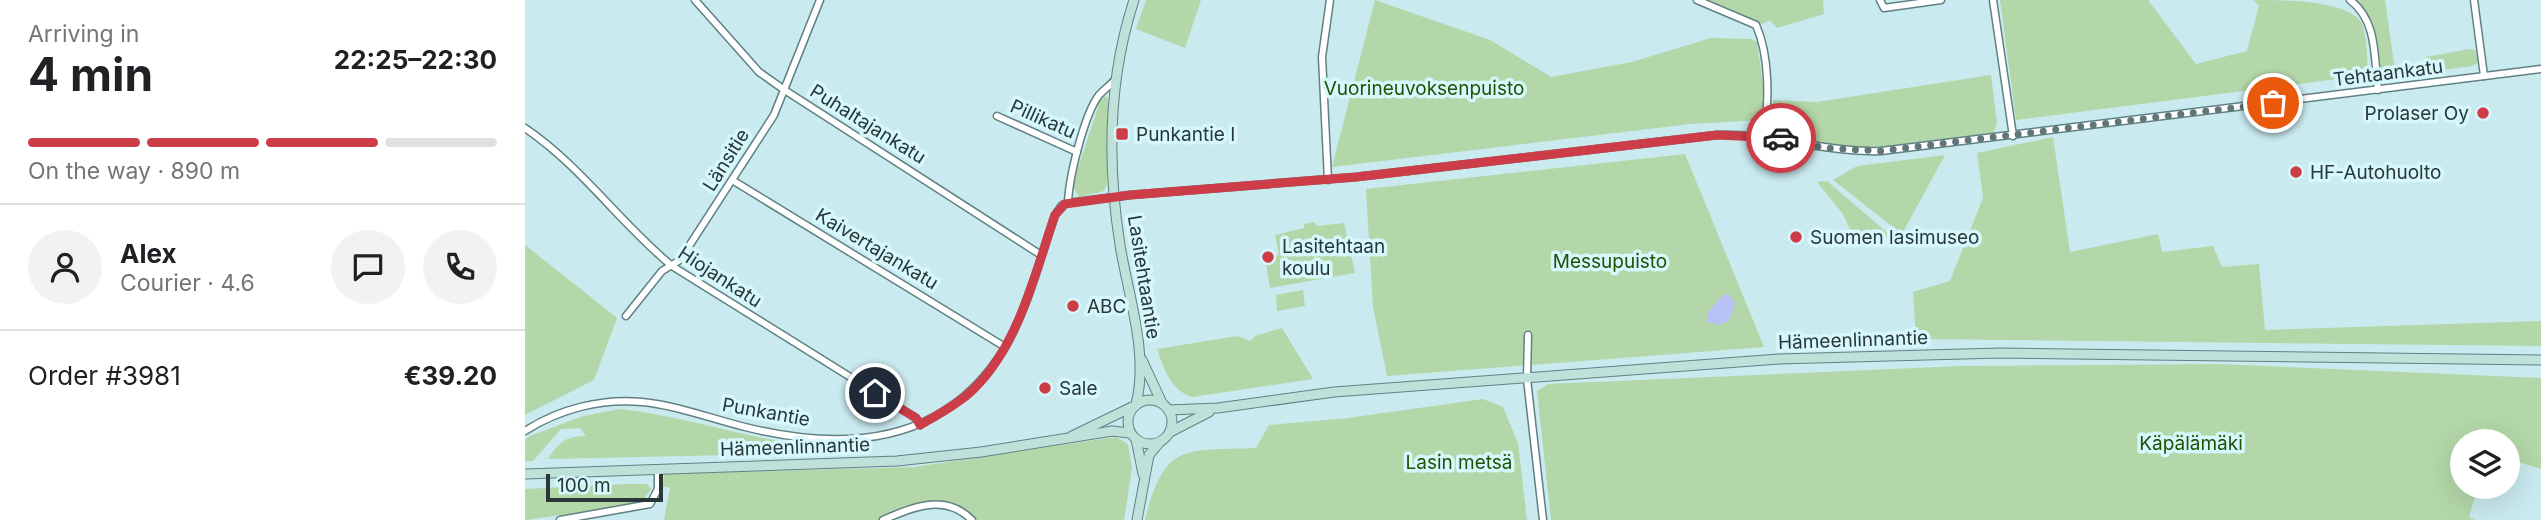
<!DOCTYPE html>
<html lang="en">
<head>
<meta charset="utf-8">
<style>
  :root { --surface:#fff; --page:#f2f2f2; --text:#202124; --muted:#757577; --line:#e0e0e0; --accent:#cd3d48 }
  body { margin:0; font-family:Inter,sans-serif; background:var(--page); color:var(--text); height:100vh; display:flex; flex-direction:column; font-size:26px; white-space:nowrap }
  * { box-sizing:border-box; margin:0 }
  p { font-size:23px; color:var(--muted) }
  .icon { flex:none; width:38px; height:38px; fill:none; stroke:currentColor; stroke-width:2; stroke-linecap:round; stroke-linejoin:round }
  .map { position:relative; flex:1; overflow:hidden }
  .sheet { display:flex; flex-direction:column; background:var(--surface); width:525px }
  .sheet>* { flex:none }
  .controls { position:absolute; left:1925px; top:429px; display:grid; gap:14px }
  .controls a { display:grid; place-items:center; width:70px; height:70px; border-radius:50%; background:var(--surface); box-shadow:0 7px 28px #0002; font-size:35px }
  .scale { position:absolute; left:21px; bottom:18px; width:117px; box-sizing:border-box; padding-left:7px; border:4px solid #293738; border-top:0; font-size:19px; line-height:24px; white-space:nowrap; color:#293738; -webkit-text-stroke:5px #d6f8fd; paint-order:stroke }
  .pin { position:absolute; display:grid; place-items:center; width:60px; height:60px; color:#fff; margin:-30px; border:4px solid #fff; border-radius:50%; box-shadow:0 2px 7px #0007 }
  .courier { position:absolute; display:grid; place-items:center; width:70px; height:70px; margin:-35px; border:5px solid #cd3d48; border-radius:50%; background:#fff; color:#222; box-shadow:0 2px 9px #0007 }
  .overview em { font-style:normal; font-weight:700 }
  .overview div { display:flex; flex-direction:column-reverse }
  .overview { display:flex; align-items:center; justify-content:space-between; height:119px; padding:0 28px }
  h1 { font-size:46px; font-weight:700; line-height:52px }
  .bar { display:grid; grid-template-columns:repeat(4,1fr); gap:10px 7px; align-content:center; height:84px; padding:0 28px }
  .bar i { height:9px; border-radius:5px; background:var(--line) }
  .bar .selected { background:var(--accent) }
  .bar p { grid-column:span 4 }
  .line { display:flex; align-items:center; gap:18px; padding:0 28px; border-top:2px solid var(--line) }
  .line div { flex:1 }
  .round { display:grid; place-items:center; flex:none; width:74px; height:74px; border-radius:37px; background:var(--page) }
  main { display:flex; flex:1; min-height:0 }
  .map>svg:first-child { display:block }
  .green { fill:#b3d7a8 }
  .water { fill:#b9c2f5 }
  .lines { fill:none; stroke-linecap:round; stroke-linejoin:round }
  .street-casing { stroke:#618084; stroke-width:9 }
  .secondary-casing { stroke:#618084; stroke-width:11 }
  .street { stroke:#fff; stroke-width:6 }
  .secondary { stroke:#bee1d9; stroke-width:9 }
  .done { stroke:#617678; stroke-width:7; stroke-dasharray:0 12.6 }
  .route { stroke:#cd3d48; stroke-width:9 }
  .poi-dot { fill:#cd3d48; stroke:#d6f8fd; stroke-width:2.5 }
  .labels { text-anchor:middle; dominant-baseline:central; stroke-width:7; stroke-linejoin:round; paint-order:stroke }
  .street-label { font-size:19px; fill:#293738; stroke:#d6f8fd }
  .park-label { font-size:19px; fill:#1d5302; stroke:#d6f8fd }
  .poi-label { font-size:19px; fill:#293738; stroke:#d6f8fd; text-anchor:start }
</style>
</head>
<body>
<main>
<section class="sheet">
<div class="overview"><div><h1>4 min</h1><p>Arriving in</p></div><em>22:25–22:30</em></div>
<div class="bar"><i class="selected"></i><i class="selected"></i><i class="selected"></i><i></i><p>On the way · 890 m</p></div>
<div class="line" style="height:126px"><a class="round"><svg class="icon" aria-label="person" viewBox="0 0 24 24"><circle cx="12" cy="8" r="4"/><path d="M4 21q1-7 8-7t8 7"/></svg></a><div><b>Alex</b><p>Courier · 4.6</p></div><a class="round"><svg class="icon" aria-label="chat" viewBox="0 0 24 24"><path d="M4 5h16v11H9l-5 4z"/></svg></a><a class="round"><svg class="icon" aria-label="phone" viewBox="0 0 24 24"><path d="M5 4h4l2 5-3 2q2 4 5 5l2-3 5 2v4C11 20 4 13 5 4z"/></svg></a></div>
<div class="line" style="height:91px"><div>Order #3981</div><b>€39.20</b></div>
</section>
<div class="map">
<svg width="2016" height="520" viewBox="0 0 2016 520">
  <rect width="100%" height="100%" fill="#c9eaef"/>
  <g class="green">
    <polygon points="621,0 676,0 660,48 611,29"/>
    <polygon points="850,0 965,40 1026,77 1107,62 1186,38 1226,39 1232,42 1239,90 1237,120 1165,124 807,167"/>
    <polygon points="1178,0 1298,0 1299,14 1252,28 1245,20 1235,25"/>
    <path d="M1475 0H1623L1671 64 1722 51 1734 5 1728 0C1758 0 1829 0 1838 26 1842 41 1842 59 1843 75L1491 120Z"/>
    <path d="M1830 0H1860L1869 63 1876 67 1902 63 1901 57 1944 49 1950 50 1953 63 1947 66 1858 78 1855 72C1853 45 1853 19 1830 0Z"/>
    <polygon points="1466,75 1472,123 1467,136 1342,149 1301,145 1246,133 1248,100 1292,102"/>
    <polygon points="580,96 583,98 582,184 579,191 554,197 547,186 575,101"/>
    <polygon points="1528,137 1545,252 1633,234 1637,252 1688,246 1697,267 1734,264 1740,330 2016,321 2016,346 1391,339 1388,292 1425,281 1458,198 1452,153"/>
    <polygon points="1160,154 1239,347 862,376 848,307 841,189"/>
    <polygon points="1420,155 1377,234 1308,180 1332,166"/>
    <polygon points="1302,181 1366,236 1330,241 1318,214 1292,182"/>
    <polygon points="789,222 792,226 819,223 830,273 745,288 740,258 754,255 750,235 779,228 779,224"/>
    <polygon points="0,245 92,318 69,380 0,415"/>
    <polygon points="778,290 780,306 752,311 751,295"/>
    <path d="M757 328 788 379 667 397C645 390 639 368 632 349L713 336 725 341 730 336Z"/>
    <polygon points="1693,364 2016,378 2016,469 1983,459 1983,441 1937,441 1937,486 1953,487 1944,517 1950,520 1026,520 1012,391 1023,384 1436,366"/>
    <path d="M958 399 978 407 993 443 1002 520H620C640 442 658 451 731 448L744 425 823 418Z"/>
    <path d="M95 409C161 416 224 440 291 446L295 453 23 459C34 442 41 436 61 436L55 428 36 429 8 461H0V440L5 436 58 416Z"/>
    <polygon points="591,437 603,444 607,468 599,520 440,520 415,500 355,520 139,520 145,488 138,486 139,474 389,467"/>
    <polygon points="101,484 122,484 126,489 115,504 0,520 0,489"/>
  </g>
  <polygon class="water" points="1203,294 1210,303 1204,321 1194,325 1183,322 1182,313 1198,295"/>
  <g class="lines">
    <defs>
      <g id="street">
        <polyline points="170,0 234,72 258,89 516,255"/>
        <path d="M1172 0 1231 25C1245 57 1244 101 1239 135"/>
        <polyline points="1355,0 1359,8 1416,0"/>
        <polyline points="1468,0 1488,136"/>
        <path d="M1825 0C1853 21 1849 59 1853 90"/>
        <polyline points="1949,0 1959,76"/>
        <polyline points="472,116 552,152"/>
        <path d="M0 128C56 166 95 223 147 266L391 418 395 425"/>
        <polyline points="207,180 480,347"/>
        <polyline points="803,180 797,57 805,0"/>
        <path d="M543 203C544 177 559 115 574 95 579 90 585 85 590 80"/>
        <polyline points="101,316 137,271 155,260 249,115 295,0"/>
        <polyline points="1003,335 1002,379 1018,520"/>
        <path d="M0 431C34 409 77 398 117 402 151 405 187 419 220 427 320 452 420 445 479 349 503 309 515 258 530 215L537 205 543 203 605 195 831 177 1192 135C1248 133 1300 153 1356 151L2016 69"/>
        <polyline points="35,520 125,504 133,489 133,469"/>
        <path d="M358 520C388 507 420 493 447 520"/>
      </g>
      <g id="secondary">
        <path d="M609 0C583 80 582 163 595 245 603 295 624 354 611 404"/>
        <polyline points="617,360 637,403"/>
        <circle cx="625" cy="422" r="22"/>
        <polyline points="643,410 693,408 809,392 1254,359 1475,353 2016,360"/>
        <polyline points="645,432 684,412"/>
        <polyline points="547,436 607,407"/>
        <polyline points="611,439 618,474"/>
        <polyline points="0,474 372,461 456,452 587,431 605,433"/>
        <polyline points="612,520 624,455 634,443"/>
      </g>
    </defs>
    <use href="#street" class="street-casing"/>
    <use href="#secondary" class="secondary-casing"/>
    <use href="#street" class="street"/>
    <use href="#secondary" class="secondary"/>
  </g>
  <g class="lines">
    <polyline class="done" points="1256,138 1300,148 1356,151 1748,103"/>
    <path class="route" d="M350 393 391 418 395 425C411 416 427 407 441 396 492 353 509 276 530 215L540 204 605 195 831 177 1192 135 1256 138"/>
  </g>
  <g class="poi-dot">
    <circle cx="1958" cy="113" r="7"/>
    <rect x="590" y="127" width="14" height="14" rx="3.5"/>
    <circle cx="1771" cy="172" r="7"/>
    <circle cx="1271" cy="237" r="7"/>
    <circle cx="743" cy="257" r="7"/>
    <circle cx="548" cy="306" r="7"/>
    <circle cx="520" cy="388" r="7"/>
  </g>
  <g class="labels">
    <g class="street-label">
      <text transform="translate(1863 73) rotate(-7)">Tehtaankatu</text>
      <text transform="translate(518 119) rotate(24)">Pillikatu</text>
      <text transform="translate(343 124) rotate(32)">Puhaltajankatu</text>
      <text transform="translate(201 160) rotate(-58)">Länsitie</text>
      <text transform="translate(352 249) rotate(31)">Kaivertajankatu</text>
      <text transform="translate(195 277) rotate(33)">Hiojankatu</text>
      <text transform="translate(619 277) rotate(81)">Lasitehtaantie</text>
      <text transform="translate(1328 340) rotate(-2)">Hämeenlinnantie</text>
      <text transform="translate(241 412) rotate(10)">Punkantie</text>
      <text transform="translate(270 447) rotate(-2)">Hämeenlinnantie</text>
    </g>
    <g class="park-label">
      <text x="899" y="88">Vuorineuvoksenpuisto</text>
      <text x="1085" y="261">Messupuisto</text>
      <text x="1666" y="443">Käpälämäki</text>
      <text x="934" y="462">Lasin metsä</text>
    </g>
    <g class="poi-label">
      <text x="1944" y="113" text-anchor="end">Prolaser Oy</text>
      <text x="611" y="134">Punkantie I</text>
      <text x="1785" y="172">HF-Autohuolto</text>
      <text x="1285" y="237">Suomen lasimuseo</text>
      <text x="757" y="246">Lasitehtaan<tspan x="757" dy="22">koulu</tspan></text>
      <text x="562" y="306">ABC</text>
      <text x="534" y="388">Sale</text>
    </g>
  </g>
</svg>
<div class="controls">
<a><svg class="icon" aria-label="layers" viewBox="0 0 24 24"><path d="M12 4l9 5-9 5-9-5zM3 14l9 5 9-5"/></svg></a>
</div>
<div class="scale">100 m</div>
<div class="pin" style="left:1748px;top:103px;background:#ea580c"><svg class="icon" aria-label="bag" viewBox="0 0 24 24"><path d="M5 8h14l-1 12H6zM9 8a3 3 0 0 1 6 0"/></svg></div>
<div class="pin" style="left:350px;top:393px;background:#1f2937"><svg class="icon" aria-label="home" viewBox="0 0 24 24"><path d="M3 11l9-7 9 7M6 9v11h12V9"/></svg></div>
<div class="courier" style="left:1256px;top:138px"><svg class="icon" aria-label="car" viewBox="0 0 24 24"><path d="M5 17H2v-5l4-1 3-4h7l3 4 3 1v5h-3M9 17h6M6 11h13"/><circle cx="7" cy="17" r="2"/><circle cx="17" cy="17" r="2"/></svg></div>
</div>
</main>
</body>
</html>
